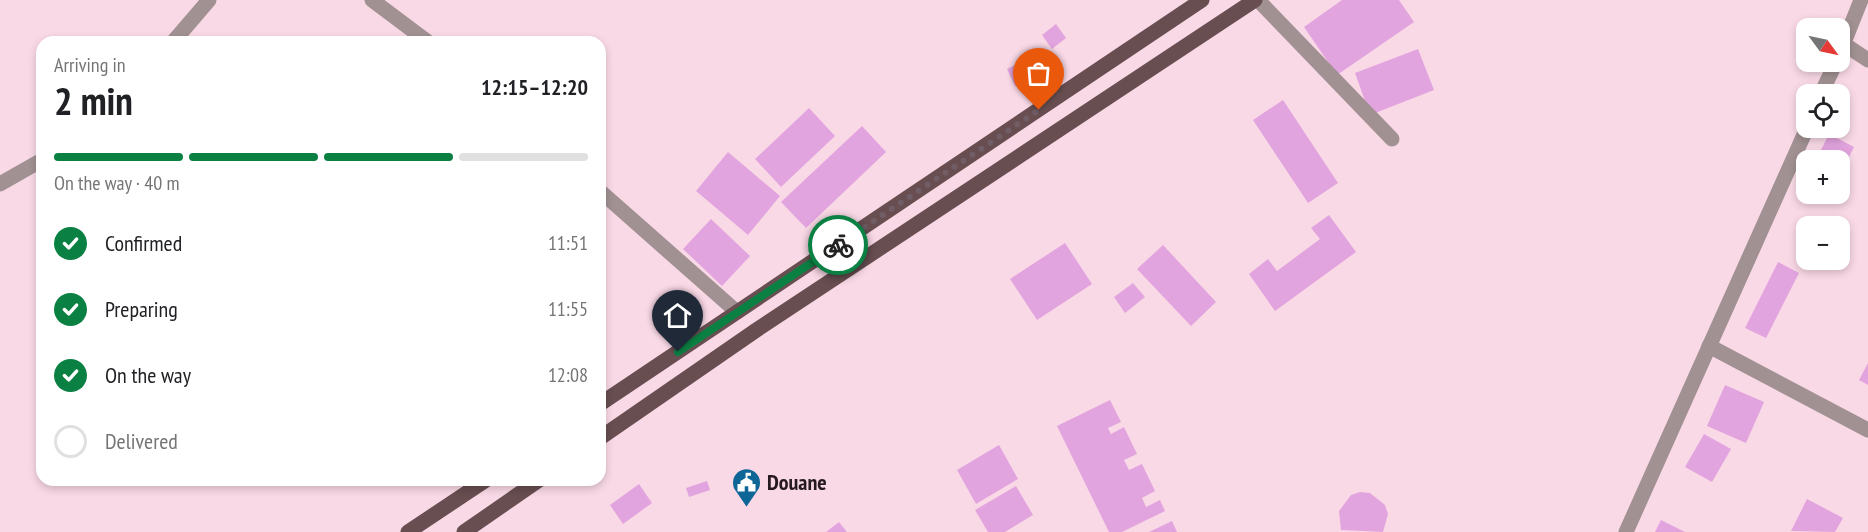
<!DOCTYPE html>
<html lang="en">
<head>
<meta charset="utf-8">
<style>
  :root { --surface:#fff; --page:#f2f2f2; --text:#202124; --muted:#757577; --line:#e0e0e0; --accent:#0b8043 }
  body { margin:0; font-family:"PT Sans Narrow",sans-serif; background:var(--page); color:var(--text); height:100vh; display:flex; flex-direction:column; font-size:22px; white-space:nowrap }
  * { box-sizing:border-box; margin:0 }
  p { font-size:20px; color:var(--muted) }
  .icon { flex:none; width:33px; height:33px; fill:none; stroke:currentColor; stroke-width:2; stroke-linecap:round; stroke-linejoin:round }
  .map { position:relative; flex:1; overflow:hidden }
  .panel { position:absolute; left:36px; top:36px; width:570px; height:450px; display:flex; flex-direction:column; background:var(--surface); border-radius:18px; box-shadow:0 3px 9px #0003 }
  .panel>* { flex:none }
  .needle { width:39px; rotate:123deg }
  .tools { position:absolute; left:1796px; top:18px; display:grid; gap:12px }
  .tools a { display:grid; place-items:center; width:54px; height:54px; border-radius:12px; background:var(--surface); box-shadow:0 3px 9px #0003; font-size:30px }
  .pin { position:absolute; display:grid; place-items:center; width:51px; height:51px; color:#fff; margin:-62px -26px; border-radius:50% 50% 50% 0; rotate:-45deg; box-shadow:0 0 6px #0007 }
  .pin .icon { rotate:45deg }
  .courier { position:absolute; display:grid; place-items:center; width:60px; height:60px; margin:-30px; border:4px solid #0b8043; border-radius:50%; background:#fff; color:#222; box-shadow:0 2px 8px #0007 }
  .overview em { font-style:normal; font-weight:800 }
  .overview div { display:flex; flex-direction:column-reverse }
  .overview { display:flex; align-items:center; justify-content:space-between; height:102px; padding:0 18px }
  h1 { font-size:39px; font-weight:800; line-height:45px }
  .bar { display:grid; grid-template-columns:repeat(4,1fr); gap:9px 6px; align-content:center; height:72px; padding:0 18px }
  .bar i { height:8px; border-radius:4px; background:var(--line) }
  .bar .current { background:var(--accent) }
  .bar p { grid-column:span 4 }
  ol { padding:0 18px; list-style:none }
  li { display:flex; align-items:center; gap:18px; height:66px }
  li p { margin-inline-start:auto }
  li .icon { padding:6px; border-radius:50%; background:var(--accent); color:#fff; stroke-width:4 }
  li:last-child { color:var(--muted) }
  li i { width:33px; height:33px; border:3px solid var(--line); border-radius:50% }
  .map>svg:first-child { display:block }
  .building { fill:#e2a4df }
  .lines { fill:none; stroke-linecap:round; stroke-linejoin:round }
  .minor { stroke:#a19193; stroke-width:15 }
  .major { stroke:#684e51; stroke-width:15 }
  .done { stroke:#705d65; stroke-width:6; stroke-dasharray:0 10.8 }
  .route { stroke:#0b8043; stroke-width:8 }
  .labels { text-anchor:middle; dominant-baseline:central; stroke-width:4.5; stroke-linejoin:round; paint-order:stroke }
  .poi-label { font-size:22px; font-weight:bold; fill:#261a1f; stroke:#fad9e7; text-anchor:start }
</style>
</head>
<body>
<div class="map">
<svg width="1868" height="532" viewBox="0 0 1868 532">
  <rect width="100%" height="100%" fill="#fad9e7"/>
  <g class="building">
    <polygon points="1342,0 1399,0 1414,22 1337,75 1304,27"/>
    <polygon points="1056,24 1066,38 1052,49 1042,35"/>
    <polygon points="1418,49 1434,90 1370,115 1355,73"/>
    <polygon points="1021,62 1029,80 1015,86 1007,69"/>
    <polygon points="1283,100 1338,183 1308,203 1253,120"/>
    <polygon points="809,108 835,136 781,187 755,159"/>
    <polygon points="862,126 886,152 806,228 781,202"/>
    <polygon points="1829,134 1854,147 1839,177 1839,160 1816,160"/>
    <polygon points="728,152 780,196 748,235 696,191"/>
    <polygon points="1329,215 1356,252 1275,311 1249,274 1268,259 1277,271 1320,239 1311,228"/>
    <polygon points="711,219 750,256 722,286 683,249"/>
    <polygon points="1065,243 1092,284 1037,320 1010,279"/>
    <polygon points="1163,245 1216,302 1191,326 1137,269"/>
    <polygon points="1778,262 1799,273 1766,338 1745,328"/>
    <polygon points="1133,283 1145,297 1125,313 1114,297"/>
    <polygon points="1868,363 1868,385 1859,380"/>
    <polygon points="1725,385 1764,402 1746,443 1707,426"/>
    <polygon points="1110,400 1121,422 1108,428 1111,434 1124,427 1137,454 1124,460 1129,470 1142,464 1155,491 1142,498 1146,507 1160,500 1165,511 1122,532 1109,532 1057,426"/>
    <polygon points="1704,434 1731,449 1712,482 1685,467"/>
    <polygon points="999,445 1018,479 976,504 957,470"/>
    <polygon points="707,481 710,490 689,497 686,488"/>
    <polygon points="639,484 652,503 623,524 610,505"/>
    <polygon points="1016,486 1033,515 1005,532 988,532 975,510"/>
    <polygon points="1360,492 1370,493 1385,505 1388,514 1383,532 1341,530 1339,511 1351,495"/>
    <polygon points="1807,499 1843,518 1835,532 1791,531"/>
    <polygon points="1661,520 1685,532 1655,532"/>
    <polygon points="1172,521 1177,532 1149,532"/>
    <polygon points="839,522 847,532 826,532"/>
  </g>
  <g class="lines">
    <g class="minor">
      <polyline points="372,0 428,42"/>
      <polyline points="1258,0 1392,139"/>
      <polyline points="173,42 209,0"/>
      <polyline points="1844,44 1868,60"/>
      <polyline points="1839,55 1861,0"/>
      <polyline points="1821,94 1836,62"/>
      <polyline points="0,184 42,160"/>
      <polyline points="600,191 737,312"/>
      <polyline points="1709,346 1868,430"/>
      <polyline points="1626,532 1807,128"/>
    </g>
    <g class="major">
      <polyline points="600,404 1202,0"/>
      <polyline points="600,438 755,331 1255,0"/>
      <polyline points="408,532 486,480"/>
      <polyline points="464,532 539,480"/>
    </g>
  </g>
  <g class="lines">
    <polyline class="done" points="838,245 1039,110"/>
    <polyline class="route" points="678,352 838,245"/>
  </g>
  <defs>
    <symbol id="civic-pin" viewBox="-11 -11 22 30"><path d="M0 17L-7.5 6A9.5 9.5 0 1 1 7.5 6Z" fill="#0d6696" stroke="#fad9e7"/><path d="M-.6-6.5H3V-4.5H.6V-3L4-1V1h2V6H-6V1h2V-1L-.6-3ZM-1.2 2.5V6h2.4V2.5Z" fill="#fff"/></symbol>
  </defs>
  <g fill-rule="evenodd">
    <use href="#civic-pin" x="730" y="466" width="33" height="45"/>
  </g>
  <g class="labels">
    <g class="poi-label">
      <text x="767" y="482">Douane</text>
    </g>
  </g>
</svg>
<div class="tools">
<a><svg class="needle" viewBox="-14 -14 28 28"><path d="M0-13l5 13h-10z" fill="#e53935"/><path d="M0 13l5-13h-10z" fill="#757577"/></svg></a>
<a><svg class="icon" aria-label="locate" viewBox="0 0 24 24"><circle cx="12" cy="12" r="6"/><path d="M12 2v4M12 18v4M2 12h4M18 12h4"/></svg></a>
<a>+</a>
<a>−</a>
</div>
<div class="pin" style="left:1039px;top:110px;background:#ea580c"><svg class="icon" aria-label="bag" viewBox="0 0 24 24"><path d="M5 8h14l-1 12H6zM9 8a3 3 0 0 1 6 0"/></svg></div>
<div class="pin" style="left:678px;top:352px;background:#1f2937"><svg class="icon" aria-label="home" viewBox="0 0 24 24"><path d="M3 11l9-7 9 7M6 9v11h12V9"/></svg></div>
<div class="courier" style="left:838px;top:245px"><svg class="icon" aria-label="bike" viewBox="0 0 24 24"><circle cx="6" cy="16" r="4"/><circle cx="18" cy="16" r="4"/><path d="M6 16l4-8h5l3 8M10 8l3 8H6M13 5h3"/></svg></div>
<section class="panel">
<div class="overview"><div><h1>2 min</h1><p>Arriving in</p></div><em>12:15–12:20</em></div>
<div class="bar"><i class="current"></i><i class="current"></i><i class="current"></i><i></i><p>On the way · 40 m</p></div>
<ol>
<li><svg class="icon" aria-label="check" viewBox="0 0 24 24"><path d="M5 12l5 5 9-10"/></svg>Confirmed<p>11:51</p></li>
<li><svg class="icon" aria-label="check" viewBox="0 0 24 24"><path d="M5 12l5 5 9-10"/></svg>Preparing<p>11:55</p></li>
<li><svg class="icon" aria-label="check" viewBox="0 0 24 24"><path d="M5 12l5 5 9-10"/></svg>On the way<p>12:08</p></li>
<li><i></i>Delivered</li>
</ol>
</section>
</div>
</body>
</html>
